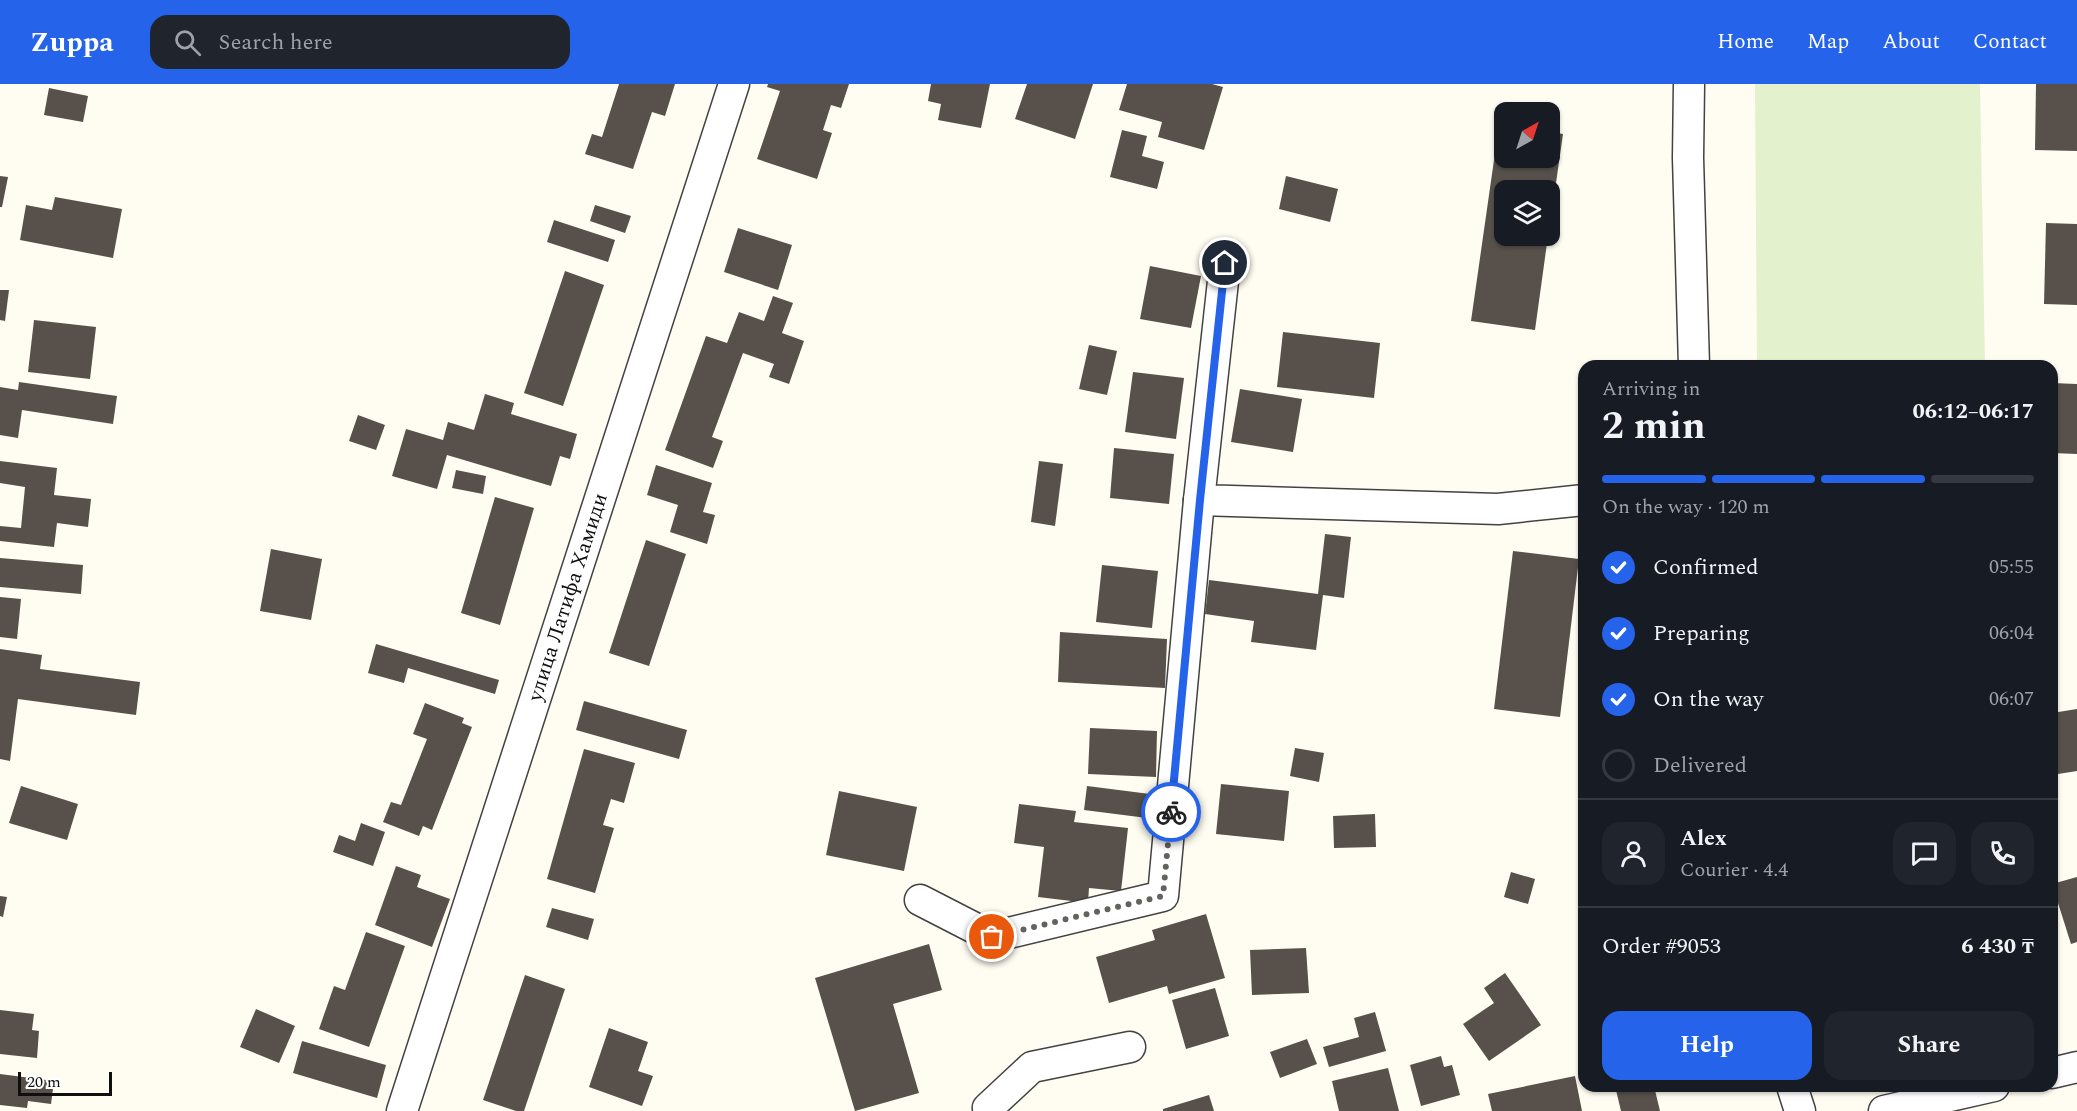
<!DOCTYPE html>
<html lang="en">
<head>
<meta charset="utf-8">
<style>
  :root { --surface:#171b24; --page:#20242c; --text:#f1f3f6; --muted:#9ea1a6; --line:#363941; --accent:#2563eb }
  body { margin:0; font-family:Spectral,serif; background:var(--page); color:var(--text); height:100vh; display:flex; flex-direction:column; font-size:22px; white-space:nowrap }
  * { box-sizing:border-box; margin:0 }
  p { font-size:20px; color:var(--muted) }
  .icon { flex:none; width:33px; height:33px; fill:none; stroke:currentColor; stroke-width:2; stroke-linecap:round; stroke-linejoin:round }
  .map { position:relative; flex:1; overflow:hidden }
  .drawer { position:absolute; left:1578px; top:276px; width:480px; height:732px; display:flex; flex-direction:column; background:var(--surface); border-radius:18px; box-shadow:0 2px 4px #0004 }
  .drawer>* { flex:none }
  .needle { width:39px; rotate:39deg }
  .tools { position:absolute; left:1494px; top:18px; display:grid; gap:12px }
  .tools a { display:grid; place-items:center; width:66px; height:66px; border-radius:12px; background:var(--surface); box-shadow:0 2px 4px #0004; font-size:30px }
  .scale { position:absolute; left:18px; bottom:15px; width:94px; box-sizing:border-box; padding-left:6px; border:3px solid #0f0f0f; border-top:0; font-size:16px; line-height:21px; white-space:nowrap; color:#0f0f0f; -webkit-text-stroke:4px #fff; paint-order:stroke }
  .pin { position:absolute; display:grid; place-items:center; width:51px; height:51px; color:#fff; margin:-26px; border:3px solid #fff; border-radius:50%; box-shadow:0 2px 6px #0007 }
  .courier { position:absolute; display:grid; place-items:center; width:60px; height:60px; margin:-30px; border:4px solid #2563eb; border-radius:50%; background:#fff; color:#222; box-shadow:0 2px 8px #0007 }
  .overview em { font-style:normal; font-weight:700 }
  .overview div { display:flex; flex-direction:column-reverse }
  .overview { display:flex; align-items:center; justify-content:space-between; height:102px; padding:0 24px }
  h1 { font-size:39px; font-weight:700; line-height:45px }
  .bar { display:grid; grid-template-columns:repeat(4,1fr); gap:9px 6px; align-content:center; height:72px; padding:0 24px }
  .bar i { height:8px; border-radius:4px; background:var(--line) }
  .bar .active { background:var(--accent) }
  .bar p { grid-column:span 4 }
  .line { display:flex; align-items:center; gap:15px; padding:0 24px; border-top:2px solid var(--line) }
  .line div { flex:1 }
  .round { display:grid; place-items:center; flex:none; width:63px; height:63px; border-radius:18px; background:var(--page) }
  ol { padding:0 24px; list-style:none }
  li { display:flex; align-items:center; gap:18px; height:66px }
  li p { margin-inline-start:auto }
  li .icon { padding:6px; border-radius:50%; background:var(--accent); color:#fff; stroke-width:4 }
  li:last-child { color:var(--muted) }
  li i { width:33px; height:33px; border:3px solid var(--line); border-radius:50% }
  .cta { display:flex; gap:12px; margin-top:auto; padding:12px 24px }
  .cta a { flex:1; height:69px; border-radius:18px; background:var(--accent); color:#fff; font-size:24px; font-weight:700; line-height:69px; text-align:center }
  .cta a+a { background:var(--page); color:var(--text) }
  header { display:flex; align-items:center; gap:36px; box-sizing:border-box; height:84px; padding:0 30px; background:var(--accent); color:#fff }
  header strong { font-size:28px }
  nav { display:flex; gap:33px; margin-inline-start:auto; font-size:21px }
  .search { width:420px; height:54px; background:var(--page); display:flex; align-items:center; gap:15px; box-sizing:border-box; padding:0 21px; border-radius:18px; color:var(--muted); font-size:22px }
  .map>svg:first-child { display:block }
  .pitch { fill:#e3f1cc }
  .building { fill:#58514b }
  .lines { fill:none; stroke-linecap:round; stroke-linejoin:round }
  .minor-casing { stroke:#424242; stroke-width:33 }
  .minor { stroke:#fff; stroke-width:30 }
  .done { stroke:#63625e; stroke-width:6; stroke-dasharray:0 10.8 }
  .route { stroke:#2563eb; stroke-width:8 }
  .labels { text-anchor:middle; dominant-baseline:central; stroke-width:6; stroke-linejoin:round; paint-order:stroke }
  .street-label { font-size:21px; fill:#0f0f0f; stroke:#fff }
</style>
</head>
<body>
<header>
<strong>Zuppa</strong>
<div class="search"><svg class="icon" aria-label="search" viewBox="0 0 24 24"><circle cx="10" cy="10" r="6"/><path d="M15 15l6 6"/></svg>Search here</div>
<nav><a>Home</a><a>Map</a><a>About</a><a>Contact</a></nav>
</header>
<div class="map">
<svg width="2077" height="1027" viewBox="0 0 2077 1027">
  <rect width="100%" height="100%" fill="#fffdf1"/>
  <polygon class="pitch" points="1755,0 1980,0 1985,282 1757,282"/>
  <g class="building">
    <polygon points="619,0 675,0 665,32 652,28 633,85 585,70 592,50 602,53"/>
    <polygon points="768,0 849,0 841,24 831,21 823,46 832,49 817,95 757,75 780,7 767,3"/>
    <polygon points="931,0 990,0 981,44 938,36 941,20 928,17"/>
    <polygon points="1027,0 1093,0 1075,55 1015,35"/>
    <polygon points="1127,0 1212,0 1223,3 1204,66 1158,53 1162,38 1119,26"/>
    <polygon points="2036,0 2077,0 2077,67 2035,66"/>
    <polygon points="49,4 88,12 83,38 44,31"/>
    <polygon points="1499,41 1504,42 1504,74 1550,74 1550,48 1563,50 1551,134 1550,106 1504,106 1504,152 1548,152 1535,246 1471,237"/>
    <polygon points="1122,46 1147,52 1142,72 1164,78 1157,105 1110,93"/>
    <polygon points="0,92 8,93 2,123 0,123"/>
    <polygon points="1286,92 1338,105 1330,138 1279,125"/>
    <polygon points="55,113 122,125 113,174 20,156 26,121 52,126"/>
    <polygon points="595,121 631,132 625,149 590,137"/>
    <polygon points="554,136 615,156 608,178 547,158"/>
    <polygon points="2046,139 2077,140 2077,221 2044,220"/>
    <polygon points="738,144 792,161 778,206 724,188"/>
    <polygon points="1150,182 1201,192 1191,244 1140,235"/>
    <polygon points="565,187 604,201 563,322 524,309"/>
    <polygon points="0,206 9,206 5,237 0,236"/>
    <polygon points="773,212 793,219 782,249 804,257 789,300 769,293 774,280 743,269 712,353 723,357 713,384 665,366 706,252 727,259 739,228 764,237"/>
    <polygon points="34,236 96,243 90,295 28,288"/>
    <polygon points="1283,248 1380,259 1374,314 1277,303"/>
    <polygon points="1089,261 1117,267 1107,311 1079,305"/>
    <polygon points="1133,288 1184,294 1176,355 1125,348"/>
    <polygon points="19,298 117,312 113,340 22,326 18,354 0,351 0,303 18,306"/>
    <polygon points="2052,299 2077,300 2077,370 2052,369"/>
    <polygon points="1240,305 1302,315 1293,368 1231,358"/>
    <polygon points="485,310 514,319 511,330 577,350 570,375 560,372 551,402 447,371 437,405 392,392 406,345 443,356 448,338 474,346"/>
    <polygon points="358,331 385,341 376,366 349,357"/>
    <polygon points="1114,364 1174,370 1169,420 1110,414"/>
    <polygon points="0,377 57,384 54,411 91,415 88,443 57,439 54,463 0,457 0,442 21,444 25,403 0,399"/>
    <polygon points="1039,377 1063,380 1055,442 1031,438"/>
    <polygon points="656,381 712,399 703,428 715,431 707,460 670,448 678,421 647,411"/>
    <polygon points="456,386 486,392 483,410 452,404"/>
    <polygon points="495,413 534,424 500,541 461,529"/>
    <polygon points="1325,450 1351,453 1344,514 1323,511 1316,566 1251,558 1254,537 1205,530 1209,496 1318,510"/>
    <polygon points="646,456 686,470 649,582 609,569"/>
    <polygon points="271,465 322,475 311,536 260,527"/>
    <polygon points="1513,467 1579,475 1560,633 1494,625"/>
    <polygon points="0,474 83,481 81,510 0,503"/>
    <polygon points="1102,481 1158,487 1152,544 1096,538"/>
    <polygon points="0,513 21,515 17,555 0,553"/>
    <polygon points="1060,548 1167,555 1165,604 1058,598"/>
    <polygon points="376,560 499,596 495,610 408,584 404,599 368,589"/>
    <polygon points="0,565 42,571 40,585 140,598 136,631 18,615 10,677 0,675"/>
    <polygon points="584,617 687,646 679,675 576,646"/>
    <polygon points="425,619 464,634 462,639 472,643 432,746 423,742 419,752 383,738 391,718 401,721 427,655 413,650"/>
    <polygon points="2077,625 2077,687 2058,690 2052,652 2052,629"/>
    <polygon points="1090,644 1157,647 1156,693 1088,690"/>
    <polygon points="1295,664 1324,669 1319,698 1290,692"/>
    <polygon points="584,665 635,679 624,719 611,715 603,741 614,744 595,809 547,795"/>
    <polygon points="1221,700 1289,707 1284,757 1216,750"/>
    <polygon points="21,702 78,720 67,756 9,739"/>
    <polygon points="1087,702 1150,710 1147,734 1084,726"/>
    <polygon points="839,707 917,723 904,787 826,771"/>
    <polygon points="1019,720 1076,727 1074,738 1128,744 1121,807 1089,804 1088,819 1038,813 1044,763 1014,759"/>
    <polygon points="1375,730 1376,763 1334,764 1333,732"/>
    <polygon points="361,739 385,748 373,782 333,768 339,751 355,757"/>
    <polygon points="396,782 421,791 417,803 450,815 432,863 375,841"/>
    <polygon points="1511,788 1535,795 1528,820 1504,813"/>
    <polygon points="2077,793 2077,858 2071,860 2052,800"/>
    <polygon points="0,812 7,813 3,833 0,832"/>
    <polygon points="552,824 594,835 588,856 546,843"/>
    <polygon points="1206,830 1225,894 1169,910 1167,902 1109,919 1096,873 1155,856 1152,846"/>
    <polygon points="366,848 405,862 369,963 319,945 334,902 345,906"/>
    <polygon points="929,860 942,906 893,920 919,1009 855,1027 815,894"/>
    <polygon points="1306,864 1309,909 1252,911 1250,866"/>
    <polygon points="1505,889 1541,941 1489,977 1463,940 1494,919 1484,904"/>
    <polygon points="525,891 565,905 524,1027 516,1027 483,1016"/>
    <polygon points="1215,904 1229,952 1186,965 1172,916"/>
    <polygon points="256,925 295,942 279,979 240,963"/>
    <polygon points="0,926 34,930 32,946 39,947 37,974 0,970"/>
    <polygon points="1375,928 1386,967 1329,983 1323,963 1359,953 1354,934"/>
    <polygon points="609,944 648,958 638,987 653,992 642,1022 589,1003"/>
    <polygon points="1307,955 1317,980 1280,994 1270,968"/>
    <polygon points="302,957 386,981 377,1014 293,989"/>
    <polygon points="1441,972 1444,983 1452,981 1460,1011 1421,1022 1410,981"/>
    <polygon points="1388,984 1399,1027 1339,1027 1332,997"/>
    <polygon points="0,990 54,997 51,1020 28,1017 27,1024 0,1021"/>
    <polygon points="1575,992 1582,1027 1492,1027 1488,1010"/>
    <polygon points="1615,1002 1654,1002 1660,1027 1621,1027"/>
    <polygon points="1209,1011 1214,1027 1163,1027 1163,1025"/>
  </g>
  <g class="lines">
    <defs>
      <g id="minor">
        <polyline points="1689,0 1688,74 1694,282"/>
        <polyline points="1225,179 1199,416 1498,425 1584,416"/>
        <polyline points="920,816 992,853 1163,812 1199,416"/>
        <polyline points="2052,989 2077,983"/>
        <polyline points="1792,1002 1800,1027"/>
        <path id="s1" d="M402 1027 734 0"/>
        <polyline points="989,1027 988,1024 1032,983 1130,963"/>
        <polyline points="1884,1027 1994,1002"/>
      </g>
    </defs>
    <use href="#minor" class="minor-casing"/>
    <use href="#minor" class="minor"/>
  </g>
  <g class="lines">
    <polyline class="done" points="992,853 1163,812 1171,728"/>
    <polyline class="route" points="1171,728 1200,416 1225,179"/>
  </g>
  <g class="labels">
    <g class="street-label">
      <text stroke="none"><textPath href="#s1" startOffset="540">улица Латифа Хамиди</textPath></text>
    </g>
  </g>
</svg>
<div class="tools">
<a><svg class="needle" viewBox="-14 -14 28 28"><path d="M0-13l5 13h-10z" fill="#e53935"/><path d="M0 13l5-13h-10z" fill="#9ea1a6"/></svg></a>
<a><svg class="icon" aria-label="layers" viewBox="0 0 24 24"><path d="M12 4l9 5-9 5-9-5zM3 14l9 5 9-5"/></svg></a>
</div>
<div class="scale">20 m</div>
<div class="pin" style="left:992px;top:853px;background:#ea580c"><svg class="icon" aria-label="bag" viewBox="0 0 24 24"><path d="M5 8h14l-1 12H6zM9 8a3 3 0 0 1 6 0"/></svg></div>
<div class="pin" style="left:1225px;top:179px;background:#1f2937"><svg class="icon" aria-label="home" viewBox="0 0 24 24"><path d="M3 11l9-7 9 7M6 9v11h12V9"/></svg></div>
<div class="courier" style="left:1171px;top:728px"><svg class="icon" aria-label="bike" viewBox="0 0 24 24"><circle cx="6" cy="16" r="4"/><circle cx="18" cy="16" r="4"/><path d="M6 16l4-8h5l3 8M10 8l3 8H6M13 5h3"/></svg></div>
<section class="drawer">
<div class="overview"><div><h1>2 min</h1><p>Arriving in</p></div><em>06:12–06:17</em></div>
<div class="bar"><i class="active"></i><i class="active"></i><i class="active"></i><i></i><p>On the way · 120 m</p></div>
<ol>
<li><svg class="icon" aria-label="check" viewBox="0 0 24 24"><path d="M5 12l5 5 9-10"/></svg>Confirmed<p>05:55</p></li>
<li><svg class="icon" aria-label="check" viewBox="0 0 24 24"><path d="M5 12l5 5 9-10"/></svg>Preparing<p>06:04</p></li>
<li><svg class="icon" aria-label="check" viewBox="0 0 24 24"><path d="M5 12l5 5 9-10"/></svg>On the way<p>06:07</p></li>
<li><i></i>Delivered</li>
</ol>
<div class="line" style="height:108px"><a class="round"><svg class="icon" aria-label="person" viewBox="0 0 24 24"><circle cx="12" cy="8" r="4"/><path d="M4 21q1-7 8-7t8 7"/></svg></a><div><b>Alex</b><p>Courier · 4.4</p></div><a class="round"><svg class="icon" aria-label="chat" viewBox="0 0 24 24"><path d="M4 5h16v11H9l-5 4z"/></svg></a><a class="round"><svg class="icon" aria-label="phone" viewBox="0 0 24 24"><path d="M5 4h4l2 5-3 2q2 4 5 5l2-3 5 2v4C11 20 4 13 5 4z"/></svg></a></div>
<div class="line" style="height:78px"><div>Order #9053</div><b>6 430 ₸</b></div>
<div class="cta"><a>Help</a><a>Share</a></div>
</section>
</div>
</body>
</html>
